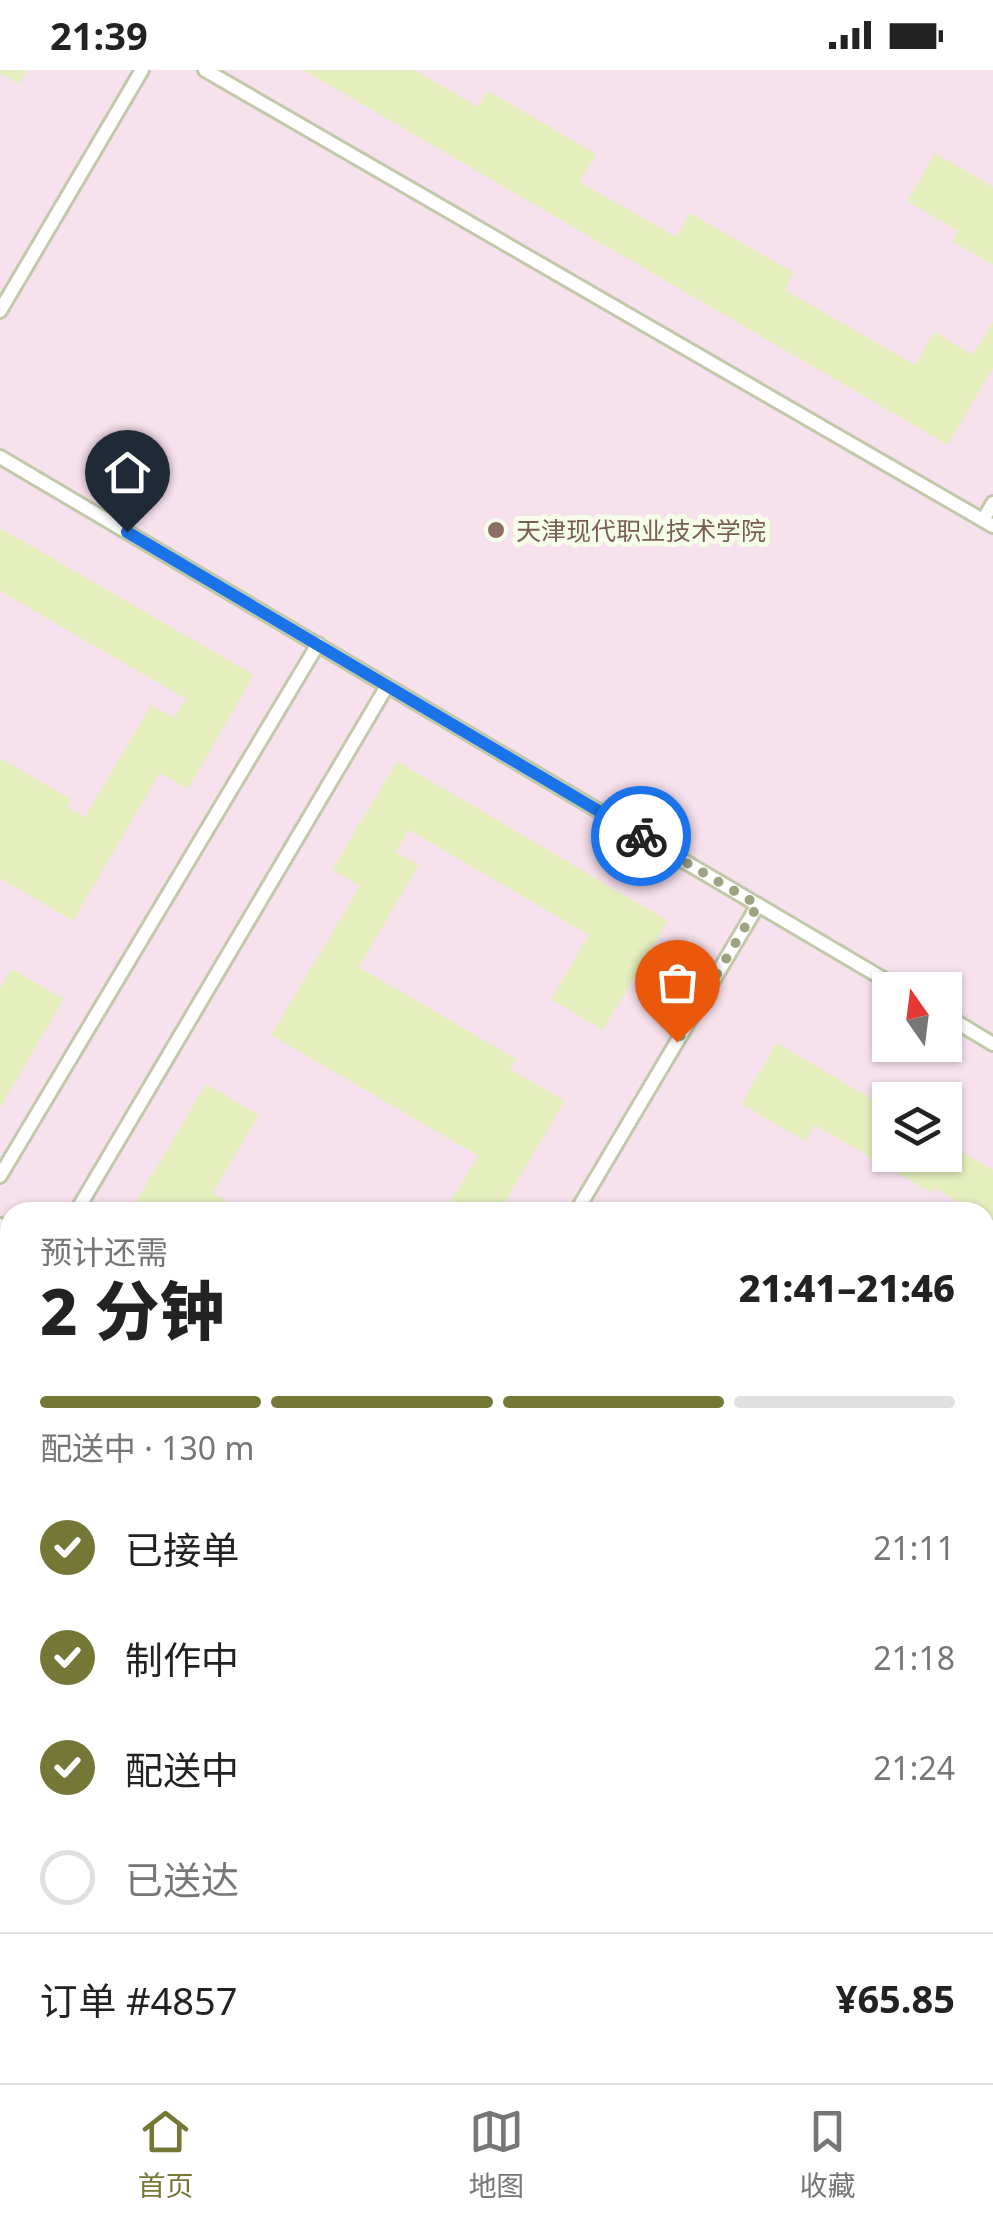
<!DOCTYPE html>
<html lang="zh">
<head>
<meta charset="utf-8">
<style>
  :root { --surface:#fff; --page:#f2f2f2; --text:#222; --muted:#767676; --line:#e0e0e0; --accent:#757736 }
  body { margin:0; font-family:"Noto Sans","Noto Sans SC",sans-serif; background:var(--page); color:var(--text); height:100vh; display:flex; flex-direction:column; font-size:38px; white-space:nowrap }
  * { box-sizing:border-box; margin:0 }
  p { font-size:32px; color:var(--muted) }
  .icon { flex:none; width:55px; height:55px; fill:none; stroke:currentColor; stroke-width:2; stroke-linecap:round; stroke-linejoin:round }
  .map { position:relative; flex:1; overflow:hidden }
  .drawer { position:absolute; left:0px; top:1132px; width:995px; height:882px; display:flex; flex-direction:column; background:var(--surface); border-radius:30px 30px 0 0; box-shadow:0 2px 8px #0004 }
  .drawer>* { flex:none }
  .needle { width:65px; rotate:346deg }
  .fabs { position:absolute; left:872px; top:902px; display:grid; gap:20px }
  .fabs a { display:grid; place-items:center; width:90px; height:90px; border-radius:0px; background:var(--surface); box-shadow:0 2px 8px #0004; font-size:50px }
  .pin { position:absolute; display:grid; place-items:center; width:85px; height:85px; color:#fff; margin:-102px -42px; border-radius:50% 50% 50% 0; rotate:-45deg; box-shadow:0 0 10px #0007 }
  .pin .icon { rotate:45deg }
  .courier { position:absolute; display:grid; place-items:center; width:100px; height:100px; margin:-50px; border:8px solid #1a73e8; border-radius:50%; background:#fff; color:#222; box-shadow:0 2px 12px #0007 }
  .head em { font-style:normal; font-weight:800 }
  .head div { display:flex; flex-direction:column-reverse }
  .head { display:flex; align-items:center; justify-content:space-between; height:170px; padding:0 40px }
  h1 { font-size:65px; font-weight:800; line-height:75px }
  .bar { display:grid; grid-template-columns:repeat(4,1fr); gap:15px 10px; align-content:center; height:120px; padding:0 40px }
  .bar i { height:12px; border-radius:8px; background:var(--line) }
  .bar .active { background:var(--accent) }
  .bar p { grid-column:span 4 }
  .line { display:flex; align-items:center; gap:25px; padding:0 40px; border-top:2px solid var(--line) }
  .line div { flex:1 }
  ol { padding:0 40px; list-style:none }
  li { display:flex; align-items:center; gap:30px; height:110px }
  li p { margin-inline-start:auto }
  li .icon { padding:10px; border-radius:50%; background:var(--accent); color:#fff; stroke-width:4 }
  li:last-child { color:var(--muted) }
  li i { width:55px; height:55px; border:5px solid var(--line); border-radius:50% }
  .status { display:flex; justify-content:space-between; align-items:center; height:70px; padding:0 50px; background:var(--surface); direction:ltr }
  .status svg { height:28px; fill:currentColor }
  .dock { display:flex; justify-content:space-around; align-items:center; height:140px; border-top:2px solid var(--line); background:var(--surface); font-size:28px; color:var(--muted) }
  .dock a { display:grid; justify-items:center; gap:5px }
  .dock .active { color:var(--accent) }
  .map>svg:first-child { display:block }
  .residential { fill:#e7f2d3 }
  .education { fill:#f7e1ed; fill-rule:evenodd }
  .building { fill:#e5efbd }
  .lines { fill:none; stroke-linecap:round; stroke-linejoin:round }
  .service-casing { stroke:#c1c9a9; stroke-width:18 }
  .secondary-casing { stroke:#c0caa5; stroke-width:42 }
  .primary-casing { stroke:#fff; stroke-width:48 }
  .path { stroke:#cad4a1; stroke-width:5; stroke-dasharray:2.5 8; stroke-linecap:butt }
  .service { stroke:#fff; stroke-width:12 }
  .secondary { stroke:#fff; stroke-width:38 }
  .primary { stroke:#d0f7a0; stroke-width:42 }
  .done { stroke:#9ba381; stroke-width:10; stroke-dasharray:0 18 }
  .route { stroke:#1a73e8; stroke-width:12 }
  .education-dot { fill:#8d6e63; stroke:#f6feea; stroke-width:4 }
  .labels { text-anchor:middle; dominant-baseline:central; stroke-width:10; stroke-linejoin:round; paint-order:stroke }
  .education-label { font-size:25px; fill:#785e54; stroke:#f6feea; text-anchor:start }
</style>
</head>
<body>
<div class="status"><b>21:39</b><svg viewBox="0 0 49 12"><path d="M0 12V9h3v3zM5 12V6h3v6zM10 12V3h3v9zM15 12V0h3v12zM26 1h20v11H26zM47 4h2v5h-2z"/></svg></div>
<div class="map">
<svg width="993" height="2013" viewBox="0 0 993 2013">
  <rect width="100%" height="100%" fill="#f1fbe4"/>
  <polygon class="residential" points="0,1721 10,1726 10,2005 520,2005 535,2013 0,2013"/>
  <path class="education" d="M0 0H993V1432L985 1446V1142H10V1219L0 1213ZM890 920H945V975H890ZM890 1030H945V1085H890Z"/>
  <g class="building">
    <polygon points="0,0 28,0 19,14 0,3"/>
    <polygon points="303,0 415,0 478,37 488,21 596,84 580,112 676,167 690,143 794,203 785,220 915,295 934,262 973,285 993,251 993,298 948,375"/>
    <polygon points="935,83 993,117 993,195 952,171 958,161 907,131"/>
    <polygon points="0,458 254,605 188,719 160,703 73,851 0,808 0,688 72,730 67,737 85,747 151,635 174,648 186,629 0,521"/>
    <polygon points="397,691 668,851 603,960 551,929 589,865 409,760 396,782 419,795 359,897 516,989 510,999 565,1031 499,1142 444,1142 478,1086 271,965 360,816 332,800"/>
    <polygon points="12,899 64,929 0,1038 0,919"/>
    <polygon points="777,973 890,1040 890,1085 945,1085 945,1072 993,1100 993,1183 985,1197 985,1142 955,1142 960,1133 935,1118 932,1123 815,1055 805,1071 741,1034"/>
    <polygon points="206,1014 259,1045 213,1123 246,1142 130,1142"/>
  </g>
  <g class="lines">
    <defs>
      <g id="service">
        <polyline points="205,0 993,456"/>
        <polyline points="0,241 142,0"/>
        <polyline points="0,387 902,920"/>
        <polyline points="983,450 993,433"/>
        <polyline points="945,945 993,974"/>
        <polyline points="0,1106 318,574"/>
        <polyline points="76,1142 387,616"/>
        <polyline points="576,1142 758,835"/>
        <polyline points="0,1155 10,1161"/>
        <polyline points="985,1347 993,1333"/>
      </g>
      <g id="secondary">
        <polyline points="985,1861 993,1847"/>
        <polyline points="985,1896 993,1882"/>
        <polyline points="896,2013 900,2005"/>
      </g>
      <g id="primary">
        <polyline points="0,1541 10,1547"/>
        <polyline points="0,1604 10,1610"/>
        <polyline points="682,2005 695,2013"/>
        <polyline points="795,2005 808,2013"/>
      </g>
    </defs>
    <use href="#service" class="service-casing"/>
    <use href="#secondary" class="secondary-casing"/>
    <use href="#primary" class="primary-casing"/>
    <g class="path">
      <polyline points="0,1445 10,1451"/>
      <polyline points="0,1670 10,1676"/>
      <polyline points="566,2005 579,2013"/>
      <polyline points="944,2005 956,2013"/>
    </g>
    <use href="#service" class="service"/>
    <use href="#secondary" class="secondary"/>
    <use href="#primary" class="primary"/>
  </g>
  <g class="lines">
    <polyline class="done" points="641,766 758,835 677,972"/>
    <polyline class="route" points="127,462 641,766"/>
  </g>
  <circle class="education-dot" cx="496" cy="460" r="10"/>
  <g class="labels">
    <g class="education-label">
      <text x="516" y="460">天津现代职业技术学院</text>
    </g>
  </g>
</svg>
<div class="fabs">
<a><svg class="needle" viewBox="-14 -14 28 28"><path d="M0-13l5 13h-10z" fill="#e53935"/><path d="M0 13l5-13h-10z" fill="#767676"/></svg></a>
<a><svg class="icon" aria-label="layers" viewBox="0 0 24 24"><path d="M12 4l9 5-9 5-9-5zM3 14l9 5 9-5"/></svg></a>
</div>
<div class="pin" style="left:677px;top:972px;background:#ea580c"><svg class="icon" aria-label="bag" viewBox="0 0 24 24"><path d="M5 8h14l-1 12H6zM9 8a3 3 0 0 1 6 0"/></svg></div>
<div class="pin" style="left:127px;top:462px;background:#1f2937"><svg class="icon" aria-label="home" viewBox="0 0 24 24"><path d="M3 11l9-7 9 7M6 9v11h12V9"/></svg></div>
<div class="courier" style="left:641px;top:766px"><svg class="icon" aria-label="bike" viewBox="0 0 24 24"><circle cx="6" cy="16" r="4"/><circle cx="18" cy="16" r="4"/><path d="M6 16l4-8h5l3 8M10 8l3 8H6M13 5h3"/></svg></div>
<section class="drawer">
<div class="head"><div><h1>2 分钟</h1><p>预计还需</p></div><em>21:41–21:46</em></div>
<div class="bar"><i class="active"></i><i class="active"></i><i class="active"></i><i></i><p>配送中 · 130 m</p></div>
<ol>
<li><svg class="icon" aria-label="check" viewBox="0 0 24 24"><path d="M5 12l5 5 9-10"/></svg>已接单<p>21:11</p></li>
<li><svg class="icon" aria-label="check" viewBox="0 0 24 24"><path d="M5 12l5 5 9-10"/></svg>制作中<p>21:18</p></li>
<li><svg class="icon" aria-label="check" viewBox="0 0 24 24"><path d="M5 12l5 5 9-10"/></svg>配送中<p>21:24</p></li>
<li><i></i>已送达</li>
</ol>
<div class="line" style="height:130px"><div>订单 #4857</div><b>¥65.85</b></div>
</section>
</div>
<nav class="dock">
<a class="active"><svg class="icon" aria-label="home" viewBox="0 0 24 24"><path d="M3 11l9-7 9 7M6 9v11h12V9"/></svg>首页</a>
<a><svg class="icon" aria-label="map" viewBox="0 0 24 24"><path d="M3 6l6-2 6 2 6-2v14l-6 2-6-2-6 2zM9 4v14M15 6v14"/></svg>地图</a>
<a><svg class="icon" aria-label="saved" viewBox="0 0 24 24"><path d="M7 4h10v16l-5-4-5 4z"/></svg>收藏</a>
</nav>
</body>
</html>
